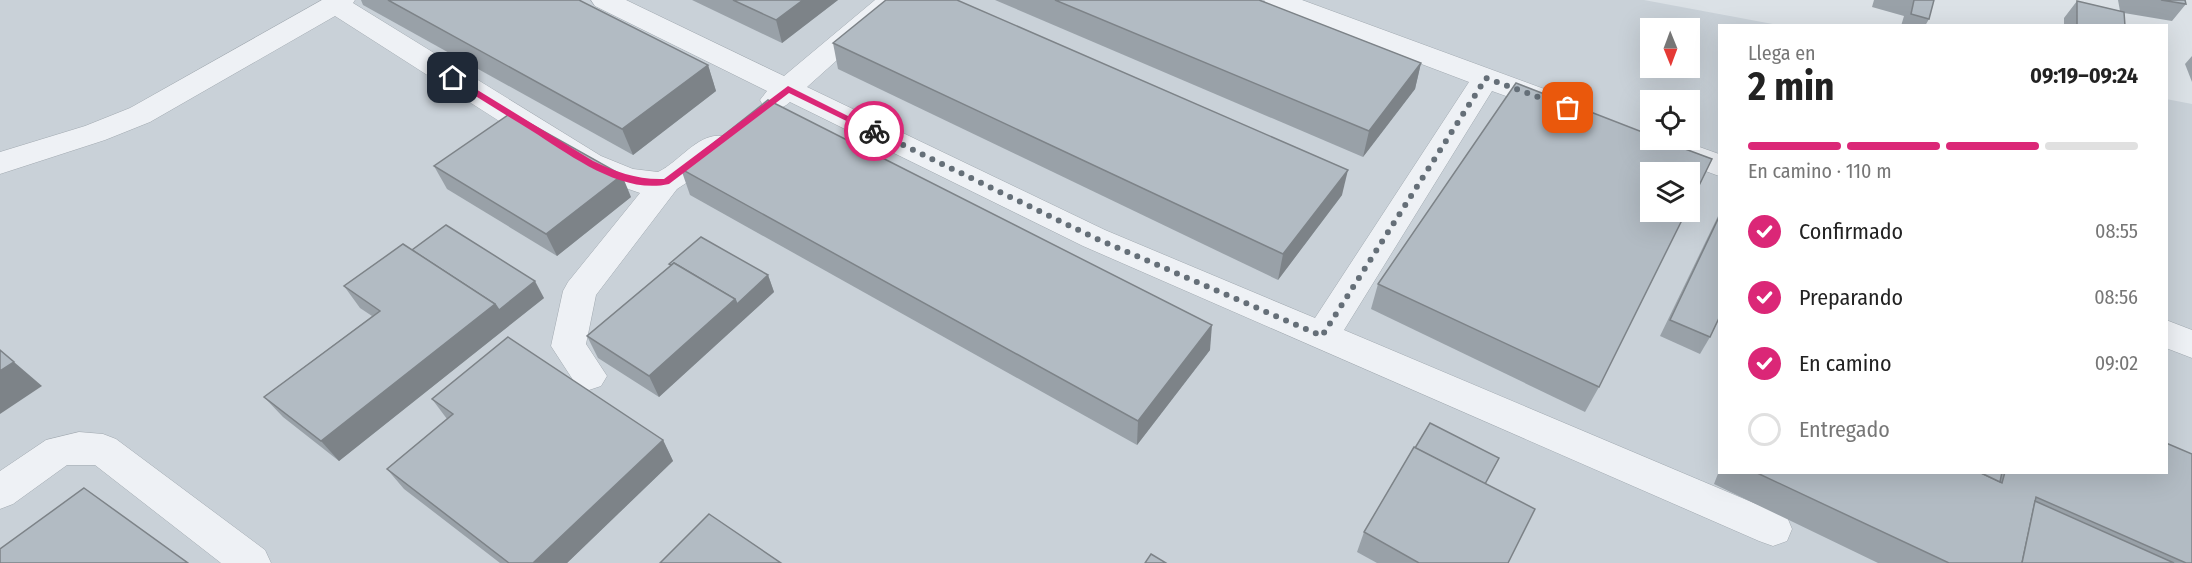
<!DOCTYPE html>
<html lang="es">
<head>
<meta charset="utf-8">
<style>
  :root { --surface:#fff; --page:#f2f2f2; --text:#222; --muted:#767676; --line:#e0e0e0; --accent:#db2777 }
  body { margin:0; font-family:"Fira Sans Condensed",sans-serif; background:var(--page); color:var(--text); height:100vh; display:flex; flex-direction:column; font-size:22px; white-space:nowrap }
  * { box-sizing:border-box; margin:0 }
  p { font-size:20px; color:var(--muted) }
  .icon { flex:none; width:33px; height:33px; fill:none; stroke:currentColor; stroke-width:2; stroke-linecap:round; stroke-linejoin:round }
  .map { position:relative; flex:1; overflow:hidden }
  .sheet { position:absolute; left:1718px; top:24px; width:450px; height:450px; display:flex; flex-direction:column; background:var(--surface); border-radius:0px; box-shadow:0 6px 24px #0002 }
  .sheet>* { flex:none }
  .needle { width:39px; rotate:179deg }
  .buttons { position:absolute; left:1640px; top:18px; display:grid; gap:12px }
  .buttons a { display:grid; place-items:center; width:60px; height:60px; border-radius:0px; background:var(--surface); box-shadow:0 6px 24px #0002; font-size:30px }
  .pin { position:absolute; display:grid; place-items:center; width:51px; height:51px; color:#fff; margin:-26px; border-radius:12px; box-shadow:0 3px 9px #0006 }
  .courier { position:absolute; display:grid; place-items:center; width:60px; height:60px; margin:-30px; border:4px solid #db2777; border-radius:50%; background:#fff; color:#222; box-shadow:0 2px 8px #0007 }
  .headline em { font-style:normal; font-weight:700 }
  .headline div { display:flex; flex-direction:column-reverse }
  .headline { display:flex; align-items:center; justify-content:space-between; height:102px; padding:0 30px }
  h1 { font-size:39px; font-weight:700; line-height:45px }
  .bar { display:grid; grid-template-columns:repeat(4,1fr); gap:9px 6px; align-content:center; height:72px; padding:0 30px }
  .bar i { height:8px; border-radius:4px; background:var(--line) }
  .bar .current { background:var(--accent) }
  .bar p { grid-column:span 4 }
  ol { padding:0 30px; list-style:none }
  li { display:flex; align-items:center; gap:18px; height:66px }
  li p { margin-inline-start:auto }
  li .icon { padding:6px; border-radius:50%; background:var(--accent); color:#fff; stroke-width:4 }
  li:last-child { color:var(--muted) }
  li i { width:33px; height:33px; border:3px solid var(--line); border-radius:50% }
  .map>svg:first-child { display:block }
  .built { fill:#c9d1d8; fill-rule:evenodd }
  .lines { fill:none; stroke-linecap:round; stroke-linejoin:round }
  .minor-casing { stroke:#a1a9b0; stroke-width:1 }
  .minor { fill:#eef1f5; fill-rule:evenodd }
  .wall { fill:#99a1a8 }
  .shaded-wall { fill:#7d8388 }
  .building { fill:#b2bbc3; stroke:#7d8388; stroke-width:1.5 }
  .route { fill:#db2777 }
  .done { stroke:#656f78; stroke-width:6; stroke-dasharray:0 10.8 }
</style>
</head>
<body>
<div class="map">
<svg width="2192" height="563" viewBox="0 0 2192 563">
  <rect width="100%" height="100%" fill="#dbe1e6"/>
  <path class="built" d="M0 0H1644L1778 25 1719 26V472H2166V99L2192 104V563H0ZM1650 28H1689V68H1650ZM1650 100H1689V140H1650ZM1650 172H1689V212H1650Z"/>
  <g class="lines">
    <defs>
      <g id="minor">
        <path d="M322 0H355L353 3 601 156 633 169 658 172C681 161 700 129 727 137L731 144 727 151 703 172 677 189 596 295 586 344 607 376 601 386 589 390 577 386 551 346 563 291 568 282 640 193 579 172 335 16 150 122 105 140 0 174V152L85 126 130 108Z"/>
        <path d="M591 0H626L784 76 875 0H904L807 87 1105 230 1315 318 1469 82 1268 6 1264 0H1302L1566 97 1570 104 1566 111 1556 114 1492 91 1344 330 1787 517 1792 529 1787 541 1773 546 1759 541 1083 246 790 102C781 110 774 110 764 107L760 100 767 91 595 6Z"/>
        <polygon points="1650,130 1650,140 1680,140 1719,154 1719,176 1640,147 1636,140 1640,133"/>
        <polygon points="2166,320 2192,330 2192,358 2166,348"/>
        <polygon points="79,432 103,434 116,439 265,550 271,563 221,563 95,465 67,465 13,504 0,509 0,471 46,440"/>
      </g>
    </defs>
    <use href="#minor" class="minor-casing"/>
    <use href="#minor" class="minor"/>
  </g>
  <g class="wall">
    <polygon points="361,0 579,0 708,65 716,91 633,155 363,5"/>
    <polygon points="692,0 838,0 782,43"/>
    <polygon points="995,0 1259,0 1421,63 1415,89 1363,157"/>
    <polygon points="1874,0 1934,0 1929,19 1925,26 1901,26 1904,16 1872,7"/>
    <polygon points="2118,0 2185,0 2186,4 2172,21 2124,13 2125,26 2064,26 2064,18 2077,1 2120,11"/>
    <polygon points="833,43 1342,195 1278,280 838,69"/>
    <polygon points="2192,56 2192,82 2185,64"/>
    <polygon points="434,166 631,197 557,256 447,189"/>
    <polygon points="681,169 1210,350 1137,445 690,195"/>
    <polygon points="1719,214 1719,318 1710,337 1700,354 1660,336"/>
    <polygon points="412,250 544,298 339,461 283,417 264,397 372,316 360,308 344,286"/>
    <polygon points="669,264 768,275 774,292 659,397 598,358 587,336 670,266"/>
    <polygon points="1378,284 1599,387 1585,412 1371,309"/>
    <polygon points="432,399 663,440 673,461 567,563 500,563 404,489 387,469 447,419"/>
    <polygon points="1719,471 1719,472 2166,472 2192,563 1878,563 1714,484"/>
    <polygon points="1486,484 1508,563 1377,563 1357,552 1364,532"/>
  </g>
  <g class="shaded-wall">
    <polygon points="803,0 838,0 782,43 776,20"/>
    <polygon points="1421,63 1415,89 1363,157 1369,131"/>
    <polygon points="708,65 716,91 633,155 622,129"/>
    <polygon points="1348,170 1342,195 1278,280 1283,254"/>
    <polygon points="622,175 631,197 557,256 546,234"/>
    <polygon points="768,275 774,292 659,397 649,376 735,299"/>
    <polygon points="535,281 544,298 339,461 321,441 495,304"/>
    <polygon points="1212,325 1210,350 1137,445 1138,421"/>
    <polygon points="14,362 42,386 0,414 0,371"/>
    <polygon points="663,440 673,461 567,563 533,563"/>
  </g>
  <g class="building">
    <polygon points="388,0 579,0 708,65 622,129"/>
    <polygon points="733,0 803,0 776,20"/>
    <polygon points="886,0 957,0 1348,170 1283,254 833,43"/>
    <polygon points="1055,0 1259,0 1421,63 1369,131"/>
    <polygon points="1914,0 1934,0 1929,19 1911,14"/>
    <polygon points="2161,0 2185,0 2186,4"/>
    <polygon points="2077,1 2124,12 2125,26 2077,26"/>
    <polygon points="1516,83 1650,135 1650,140 1661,140 1712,159 1689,206 1689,172 1650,172 1650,212 1686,212 1599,387 1378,284"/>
    <polygon points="768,100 1212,325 1138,421 681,169"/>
    <polygon points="511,113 622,175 546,234 434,166"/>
    <polygon points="1719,217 1719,318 1710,337 1670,320"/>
    <polygon points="446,225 535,281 499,310 495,304 412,250"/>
    <polygon points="701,237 768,275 737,304 735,299 674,263 671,265 669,264"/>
    <polygon points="403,244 495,304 321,441 264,397 380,311 344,286"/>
    <polygon points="674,263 735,299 649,376 587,336"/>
    <polygon points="508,337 663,440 533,563 509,563 387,469 453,414 432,399"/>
    <polygon points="0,350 14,362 0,371"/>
    <polygon points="1430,423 1499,458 1485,484 1415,448"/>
    <polygon points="2166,443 2192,454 2192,563 2186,563 2036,497 2022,563 1949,563 1755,472 1979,472 2002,483 2005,472 2166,472"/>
    <polygon points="1414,447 1535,509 1508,563 1419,563 1364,532"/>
    <polygon points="1979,472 2002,472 2000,482"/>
    <polygon points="84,488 188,563 0,563 0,549"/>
    <polygon points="2035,501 2174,563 2022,563"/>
    <polygon points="709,514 781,563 660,563"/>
    <polygon points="1151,554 1166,563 1145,563"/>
  </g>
  <path class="route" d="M453 75 593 161C616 172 638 180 664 179L788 86 878 131 871 133 789 93 669 184C622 195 570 155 532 131 504 114 477 97 450 80V76Z"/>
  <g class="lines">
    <polyline class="done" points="874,131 1095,238 1322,336 1486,78 1568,108"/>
  </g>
</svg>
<div class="buttons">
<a><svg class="needle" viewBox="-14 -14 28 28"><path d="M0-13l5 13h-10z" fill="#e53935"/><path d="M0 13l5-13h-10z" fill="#767676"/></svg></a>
<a><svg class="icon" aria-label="locate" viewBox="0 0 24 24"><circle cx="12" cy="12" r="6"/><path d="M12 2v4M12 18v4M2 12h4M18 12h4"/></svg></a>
<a><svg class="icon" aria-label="layers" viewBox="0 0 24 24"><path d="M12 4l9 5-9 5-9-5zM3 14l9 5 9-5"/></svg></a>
</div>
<div class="pin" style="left:1568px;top:108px;background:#ea580c"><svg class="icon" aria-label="bag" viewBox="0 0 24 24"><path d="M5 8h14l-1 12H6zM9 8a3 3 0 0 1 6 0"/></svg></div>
<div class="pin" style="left:453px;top:78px;background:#1f2937"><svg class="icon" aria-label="home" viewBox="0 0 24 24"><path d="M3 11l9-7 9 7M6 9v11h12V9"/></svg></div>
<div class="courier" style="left:874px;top:131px"><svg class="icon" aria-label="bike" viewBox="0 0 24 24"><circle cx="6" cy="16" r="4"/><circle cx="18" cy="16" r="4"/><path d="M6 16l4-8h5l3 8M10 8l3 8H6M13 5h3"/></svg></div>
<section class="sheet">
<div class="headline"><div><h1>2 min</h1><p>Llega en</p></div><em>09:19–09:24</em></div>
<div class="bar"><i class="current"></i><i class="current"></i><i class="current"></i><i></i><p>En camino · 110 m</p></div>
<ol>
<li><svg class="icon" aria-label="check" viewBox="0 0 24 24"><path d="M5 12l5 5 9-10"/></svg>Confirmado<p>08:55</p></li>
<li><svg class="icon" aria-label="check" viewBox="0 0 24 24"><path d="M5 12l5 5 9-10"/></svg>Preparando<p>08:56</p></li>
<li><svg class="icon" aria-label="check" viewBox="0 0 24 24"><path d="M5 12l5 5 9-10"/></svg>En camino<p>09:02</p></li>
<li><i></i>Entregado</li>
</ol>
</section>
</div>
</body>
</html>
